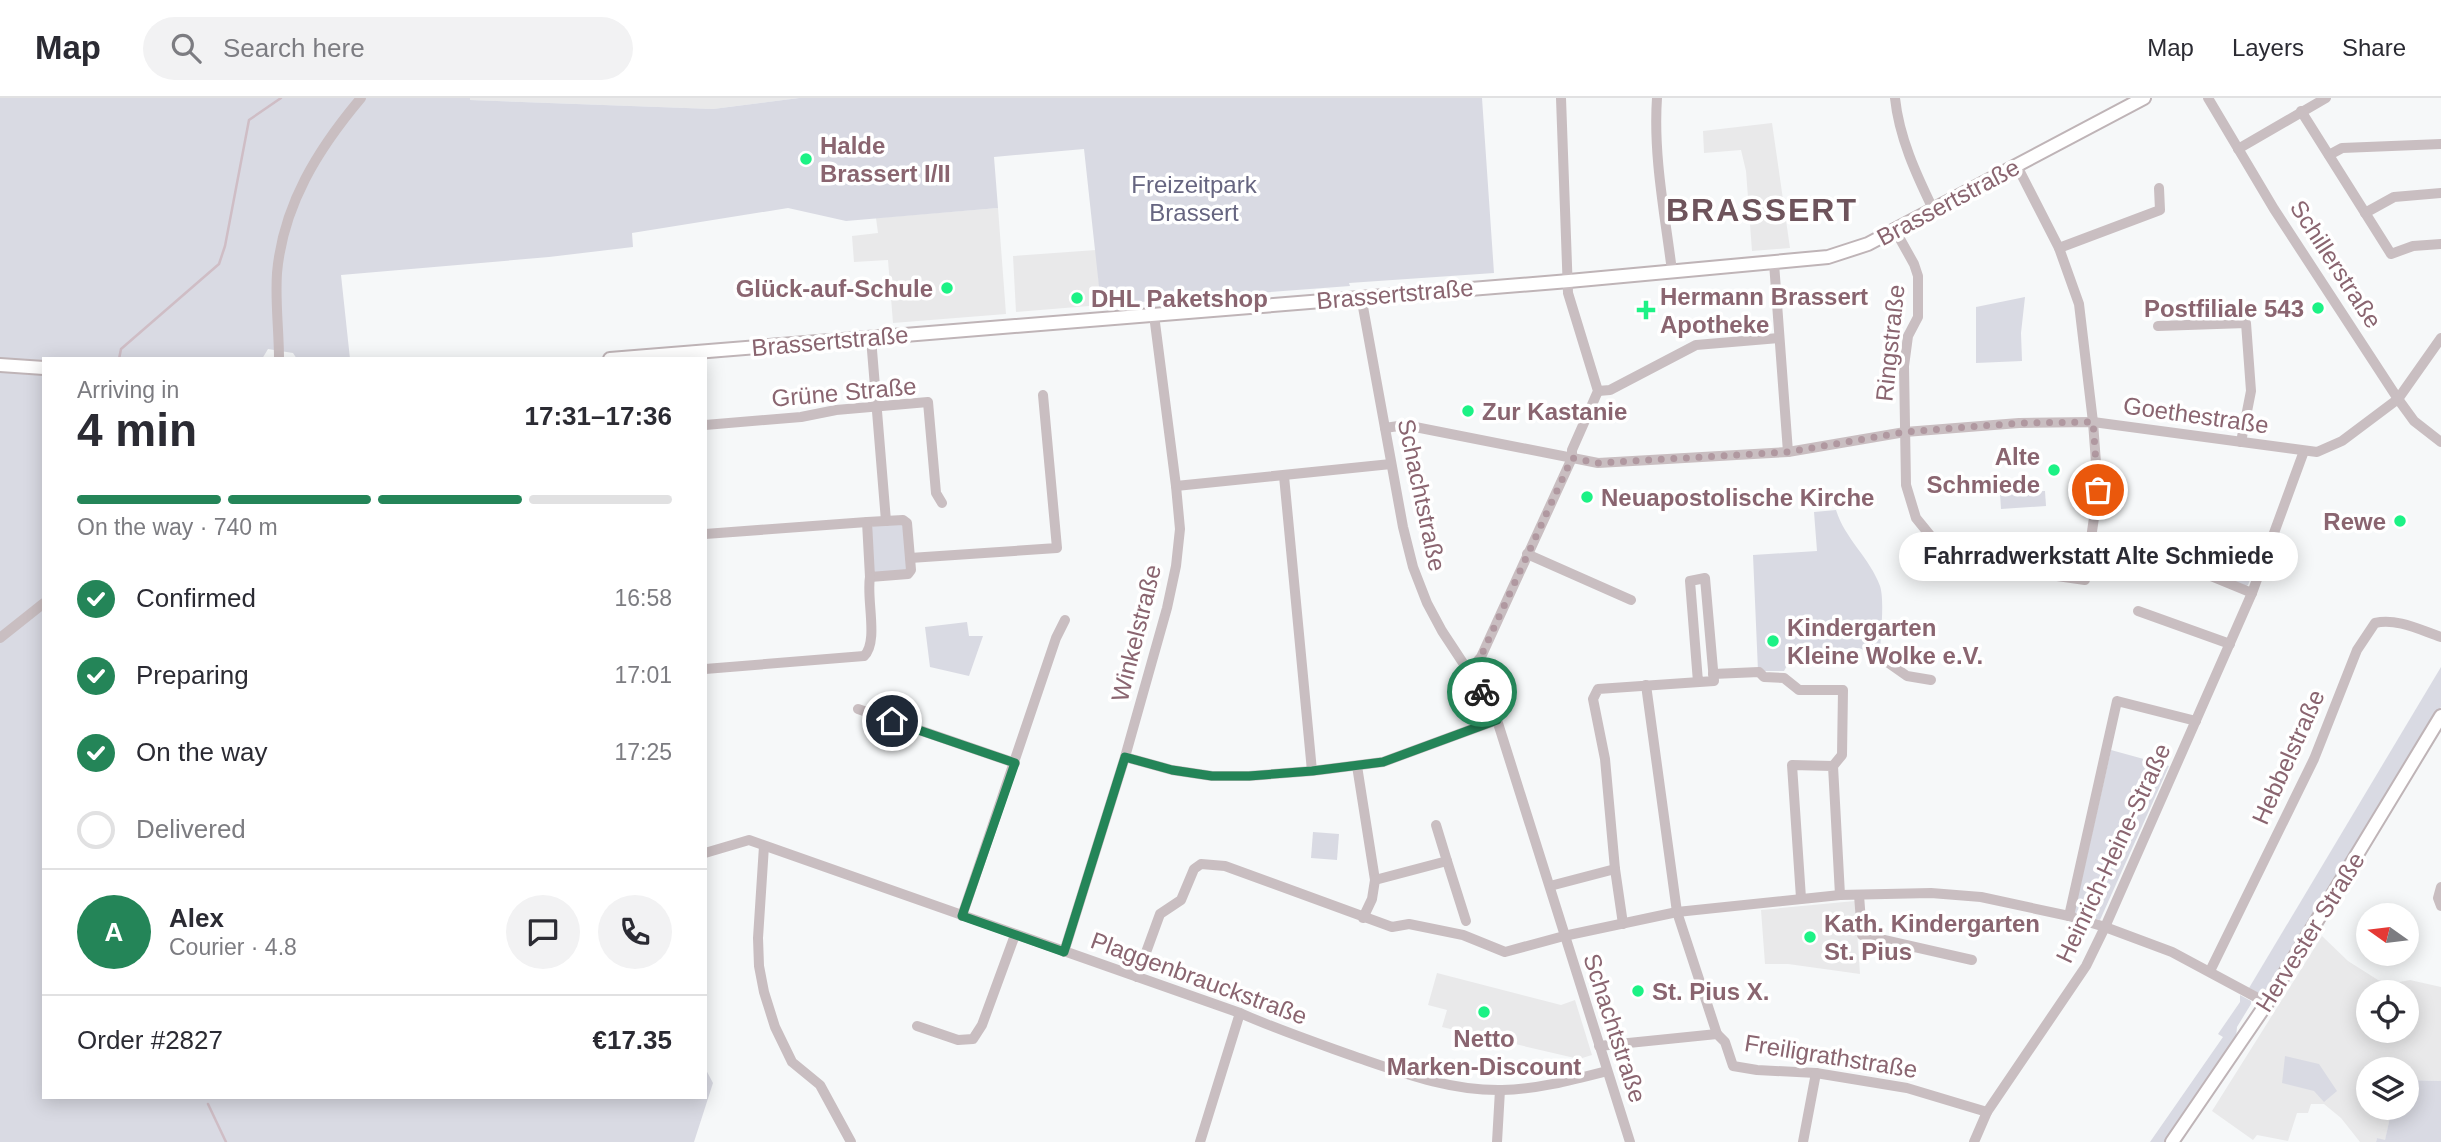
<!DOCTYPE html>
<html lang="en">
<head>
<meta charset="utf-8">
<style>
  :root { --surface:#fff; --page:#f2f2f3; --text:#2b2b33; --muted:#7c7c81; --line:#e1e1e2; --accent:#248558 }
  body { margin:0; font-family:Arial,sans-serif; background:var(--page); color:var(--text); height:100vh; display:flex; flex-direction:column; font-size:26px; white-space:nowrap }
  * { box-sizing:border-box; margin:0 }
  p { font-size:23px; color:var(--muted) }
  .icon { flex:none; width:38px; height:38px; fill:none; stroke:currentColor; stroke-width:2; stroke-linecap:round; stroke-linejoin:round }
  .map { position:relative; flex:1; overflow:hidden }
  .drawer { position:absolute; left:42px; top:259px; width:665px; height:742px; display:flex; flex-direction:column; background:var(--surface); border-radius:0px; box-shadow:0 4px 18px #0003 }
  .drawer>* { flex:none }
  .needle { width:46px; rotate:284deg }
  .buttons { position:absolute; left:2356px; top:805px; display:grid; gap:14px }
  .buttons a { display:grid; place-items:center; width:63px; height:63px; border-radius:50%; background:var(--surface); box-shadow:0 4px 18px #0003; font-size:35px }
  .pin { position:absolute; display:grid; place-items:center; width:60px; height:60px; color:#fff; margin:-30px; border:4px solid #fff; border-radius:50%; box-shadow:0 2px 7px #0007 }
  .courier { position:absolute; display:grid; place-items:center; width:70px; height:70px; margin:-35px; border:5px solid #248558; border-radius:50%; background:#fff; color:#222; box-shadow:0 2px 9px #0007 }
  .bubble { position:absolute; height:49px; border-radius:24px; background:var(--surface); box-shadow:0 4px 18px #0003; font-size:23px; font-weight:600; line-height:49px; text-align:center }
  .summary em { font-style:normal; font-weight:600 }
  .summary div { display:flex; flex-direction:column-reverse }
  .summary { display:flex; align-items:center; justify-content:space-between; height:119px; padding:0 35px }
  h1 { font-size:46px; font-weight:600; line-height:52px }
  .bar { display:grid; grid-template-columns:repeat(4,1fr); gap:10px 7px; align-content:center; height:84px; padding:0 35px }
  .bar i { height:9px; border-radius:5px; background:var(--line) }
  .bar .on { background:var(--accent) }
  .bar p { grid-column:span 4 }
  .line { display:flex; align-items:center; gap:18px; padding:0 35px; border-top:2px solid var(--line) }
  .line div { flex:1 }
  .round { display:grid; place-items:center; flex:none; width:74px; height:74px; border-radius:37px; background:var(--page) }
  ol { padding:0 35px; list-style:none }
  li { display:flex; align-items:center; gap:21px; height:77px }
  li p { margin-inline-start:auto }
  li .icon { padding:7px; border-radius:50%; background:var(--accent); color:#fff; stroke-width:4 }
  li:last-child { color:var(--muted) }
  li i { width:38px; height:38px; border:4px solid var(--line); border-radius:50% }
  header { display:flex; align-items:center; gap:42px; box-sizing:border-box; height:98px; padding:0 35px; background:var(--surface); border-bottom:2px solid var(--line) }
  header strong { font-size:33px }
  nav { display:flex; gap:38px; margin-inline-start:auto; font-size:24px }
  .search { width:490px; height:63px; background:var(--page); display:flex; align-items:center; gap:18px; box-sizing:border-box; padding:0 24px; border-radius:38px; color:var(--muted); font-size:26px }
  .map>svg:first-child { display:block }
  .built { fill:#e9e9ea; fill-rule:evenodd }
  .green { fill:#d9dae3 }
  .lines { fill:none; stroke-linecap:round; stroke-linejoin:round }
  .stream { stroke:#cfbdc5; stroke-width:2.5 }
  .major-casing { stroke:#bfb4b7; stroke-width:16 }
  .minor { stroke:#c9bec1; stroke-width:10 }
  .major { stroke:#fff; stroke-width:12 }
  .done { stroke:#b098a0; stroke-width:7; stroke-dasharray:0 12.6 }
  .route { stroke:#248558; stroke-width:9 }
  .poi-dot { fill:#1cf285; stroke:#fff; stroke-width:2.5 }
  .labels { text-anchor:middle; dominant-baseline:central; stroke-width:7; stroke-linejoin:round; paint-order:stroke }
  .poi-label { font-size:24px; font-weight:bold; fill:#8a6570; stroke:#fff; text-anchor:start }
  .park-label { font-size:24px; fill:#666580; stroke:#fff }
  .street-label { font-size:24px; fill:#8a6570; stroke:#fff }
  .district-label { font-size:32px; font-weight:bold; letter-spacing:2px; fill:#6e545c; stroke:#fff }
</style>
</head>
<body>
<header>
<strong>Map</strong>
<div class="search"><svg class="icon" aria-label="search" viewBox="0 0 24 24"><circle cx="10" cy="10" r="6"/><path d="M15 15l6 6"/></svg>Search here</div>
<nav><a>Map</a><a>Layers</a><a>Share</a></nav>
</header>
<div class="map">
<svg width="2441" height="1044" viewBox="0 0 2441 1044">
  <rect width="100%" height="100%" fill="#f6f8f9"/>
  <g class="built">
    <polygon points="470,0 799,0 713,11 469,2"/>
    <polygon points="1772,25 1790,150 1752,153 1746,73 1741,52 1704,55 1703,33"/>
    <polygon points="998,110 1006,216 893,225 888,162 854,164 852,138 878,135 876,120"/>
    <polygon points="1096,152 1101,207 1016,214 1013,158"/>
    <polygon points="1855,803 1860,876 1788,866 1765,866 1761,812"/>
    <path d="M2322 838 2348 863 2378 882 2389 886 2410 882 2441 889V983L2406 982V971H2368V1010H2392L2385 1043 2377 1040 2376 1044H2360L2341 1020 2324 1006H2311L2308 1015H2297L2288 1043 2257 1037 2253 1042 2212 1013ZM2368 894H2406V933H2368Z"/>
    <polygon points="1437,875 1561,907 1575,902 1592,957 1579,961 1442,929 1447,912 1428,907"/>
  </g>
  <g class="green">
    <polygon points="0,0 470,0 470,2 713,11 799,0 1482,0 1494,175 1349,185 1350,188 1101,207 1084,51 994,59 998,110 846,123 788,110 632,135 633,149 549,159 341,177 350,261 297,261 293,255 268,251 262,261 44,261 44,999 705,999 705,970 713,985 694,1044 0,1044"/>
    <polygon points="2025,199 2021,235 2022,263 1976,265 1976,209"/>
    <polygon points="2045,393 2046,408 2001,411 2000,395"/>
    <path d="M1836 412C1845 441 1870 460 1880 488 1885 503 1880 542 1880 559L1859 550 1794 555 1784 573H1758L1753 457 1817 453 1814 414Z"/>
    <polygon points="900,425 904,428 908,470 905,473 876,476 872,473 870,431 874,427"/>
    <polygon points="2171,448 2254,464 2256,466 2248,487 2246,488 2169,458"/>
    <polygon points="967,524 969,538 983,538 969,578 930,569 925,529"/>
    <polygon points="2441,569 2441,609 2280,876 2268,894 2260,896 2249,890"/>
    <polygon points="2111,652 2169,668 2100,822 2074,815"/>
    <polygon points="1313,734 1339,736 1337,762 1311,760"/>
    <polygon points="2240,897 2251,903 2251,906 2237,929 2236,940 2167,1044 2150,1044 2223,939 2218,936 2240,904"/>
    <polygon points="2285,958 2319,966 2337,993 2324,1004 2314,993 2282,985"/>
    <polygon points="2406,982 2441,983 2441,1044 2376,1044 2377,1040 2385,1042 2392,1010 2406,1010"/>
  </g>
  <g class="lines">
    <g class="stream">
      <polyline points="119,261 121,251 219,166 225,148 249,22 281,0"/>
      <polyline points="208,1006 226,1044"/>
    </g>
    <defs>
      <g id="major">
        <polyline points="610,261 1569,183 1828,159 1868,146 2144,0"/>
        <polyline points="0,267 44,270"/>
        <polyline points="2172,1044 2267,905 2441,618"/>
      </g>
    </defs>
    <use href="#major" class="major-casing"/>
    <g class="minor">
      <path d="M1657 0C1653 57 1665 117 1672 173"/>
      <path d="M1895 0C1899 39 1916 76 1933 111"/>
      <polyline points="2208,0 2274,111 2398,301 2414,323 2441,344"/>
      <polyline points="2301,13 2391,156 2413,148 2441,146"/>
      <polyline points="2238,51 2326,0"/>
      <polyline points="2329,57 2342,50 2441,46"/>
      <polyline points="2365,115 2394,99 2441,95"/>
      <polyline points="1895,132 1914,166 1918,178 1918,219 1908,238 1904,268 1906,387 1916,420 1938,447 1953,457 1980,467 2085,482 2098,392 2093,324 2079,206 2059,150 2017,68"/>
      <polyline points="2059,150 2160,112 2159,90"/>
      <polyline points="1774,165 1788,354"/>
      <polyline points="1361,198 1403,429 1413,469 1427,505 1442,533 1492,609 1497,622 1630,1044"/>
      <polyline points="2158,228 2246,225 2251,293 2241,344"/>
      <polyline points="871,240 886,423"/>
      <path d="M279 261C279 232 275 204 277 175 283 107 318 51 361 0"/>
      <polyline points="1598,293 1610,292 1696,247 1779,240"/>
      <polyline points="705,327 801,319 836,312 928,304 936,395 942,405"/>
      <polyline points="1385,330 1405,327 1598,365 1788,354 1905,334 2019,325 2093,324 2317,354 2342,343 2398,301 2441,240"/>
      <polyline points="1284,378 1312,673"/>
      <polyline points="1176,388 1391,366"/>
      <polygon points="903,422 907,425 911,472 908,476 870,479 867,424"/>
      <polyline points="705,436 867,424"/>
      <polyline points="1527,456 1631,502"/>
      <polyline points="910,460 1057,450 1043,297"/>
      <polyline points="2252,495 2162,458 2167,443 2265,462"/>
      <polyline points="2138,513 2230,546"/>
      <polyline points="0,540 44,505"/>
      <polyline points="1880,559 1907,578 1931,582"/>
      <path d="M705 571 864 558C879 544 866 501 870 479"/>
      <polyline points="1469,573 1481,559 1572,360 1572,352 1598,293 1568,195 1561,0"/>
      <polyline points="1713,576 1759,574 1764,579 1784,580 1799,592 1843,592 1842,657 1833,668"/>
      <polyline points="1646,587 1677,814 1717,936"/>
      <polyline points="858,611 1015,665"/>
      <polyline points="1125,659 1172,672 1212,678 1249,678 1312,673 1383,664 1497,622"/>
      <polyline points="1357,668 1375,782 1372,801 1363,820"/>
      <polyline points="764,748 758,840 759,868 764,894 775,929 792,964 820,987 851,1044"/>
      <path d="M705 755 749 742 1240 915C1278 932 1317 945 1356 959 1403 975 1451 993 1502 992 1538 991 1572 982 1607 973"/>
      <polyline points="1447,763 1466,823"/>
      <polyline points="1375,782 1447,763 1436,727"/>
      <polyline points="1550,788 1615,771"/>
      <polyline points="2441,789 2438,800 2441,808"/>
      <polyline points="1859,797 1862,837 1972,862"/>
      <polyline points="1801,800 1792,667 1833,668 1840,797"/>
      <polyline points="962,818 1056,540 1065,522"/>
      <polyline points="2069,818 2117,603 2196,623"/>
      <polyline points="1623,826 1615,771 1605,661 1593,601 1598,591 1714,583 1705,480 1690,483 1698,584"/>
      <polyline points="1064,854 1125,659 1167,510 1176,468 1180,431 1176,388 1154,217"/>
      <path d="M2210 873 2314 661 2357 552 2375 525C2397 520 2420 532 2441 539"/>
      <polyline points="1137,879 1160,816 1181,802 1194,771 1201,766 1225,768 1392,829 1409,826 1463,837 1505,854 1564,838 1677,814 1840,797 1931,795 1981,799 2069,818 2105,829 2172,854 2267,905"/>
      <polyline points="917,928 958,942 973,941 982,927 1015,837"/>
      <polyline points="1599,948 1717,936 1725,944 1733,968 1757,972 1816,975 1907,990 1987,1014"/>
      <polyline points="1200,1044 1240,915"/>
      <polyline points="1497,1044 1500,992"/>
      <polyline points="1803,1044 1816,975"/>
      <polyline points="1974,1044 1987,1014 2086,868 2105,829 2252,495 2304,353"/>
    </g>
    <use href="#major" class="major"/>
  </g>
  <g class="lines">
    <polyline class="done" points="1482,594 1468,573 1481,558 1572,360 1598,365 1788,354 1905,334 2020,325 2093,324 2098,392"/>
    <polyline class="route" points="892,623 1015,665 962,818 1064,854 1125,659 1172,672 1212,678 1249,678 1312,673 1383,664 1497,622 1482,594"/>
  </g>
  <g class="poi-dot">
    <circle cx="806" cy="61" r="7"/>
    <circle cx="947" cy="190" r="7"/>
    <circle cx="1077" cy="200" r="7"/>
    <circle cx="2318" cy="210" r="7"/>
    <path d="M1642.5 201.5h7v7h7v7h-7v7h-7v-7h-7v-7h7z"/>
    <circle cx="1468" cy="313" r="7"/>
    <circle cx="2054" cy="372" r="7"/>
    <circle cx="1587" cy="399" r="7"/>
    <circle cx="2400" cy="423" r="7"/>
    <circle cx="1773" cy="543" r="7"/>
    <circle cx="1810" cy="839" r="7"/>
    <circle cx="1638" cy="893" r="7"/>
    <circle cx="1484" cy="914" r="7"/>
  </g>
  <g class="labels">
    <g class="poi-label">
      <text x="820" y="47">Halde<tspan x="820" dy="28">Brassert I/II</tspan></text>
      <text x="933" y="190" text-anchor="end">Glück-auf-Schule</text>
      <text x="1660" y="198">Hermann Brassert<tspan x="1660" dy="28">Apotheke</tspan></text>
      <text x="1091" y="200">DHL Paketshop</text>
      <text x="2304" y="210" text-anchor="end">Postfiliale 543</text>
      <text x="1482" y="313">Zur Kastanie</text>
      <text x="2040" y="358" text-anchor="end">Alte<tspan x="2040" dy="28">Schmiede</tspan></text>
      <text x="1601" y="399">Neuapostolische Kirche</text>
      <text x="2386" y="423" text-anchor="end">Rewe</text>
      <text x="1787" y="529">Kindergarten<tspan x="1787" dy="28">Kleine Wolke e.V.</tspan></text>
      <text x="1824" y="825">Kath. Kindergarten<tspan x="1824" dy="28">St. Pius</tspan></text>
      <text x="1652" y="893">St. Pius X.</text>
      <text x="1484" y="940" text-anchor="middle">Netto<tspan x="1484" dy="28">Marken-Discount</tspan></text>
    </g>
    <g class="park-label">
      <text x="1194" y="86">Freizeitpark<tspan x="1194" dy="28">Brassert</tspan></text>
    </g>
    <g class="street-label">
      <text transform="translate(1948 104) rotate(-28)">Brassertstraße</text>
      <text transform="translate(2336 166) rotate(57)">Schillerstraße</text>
      <text transform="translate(1395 196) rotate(-5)">Brassertstraße</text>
      <text transform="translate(830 243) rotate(-5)">Brassertstraße</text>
      <text transform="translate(1890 245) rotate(-84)">Ringstraße</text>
      <text transform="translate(844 294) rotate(-5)">Grüne Straße</text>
      <text transform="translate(2196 317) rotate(8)">Goethestraße</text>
      <text transform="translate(1422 397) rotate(78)">Schachtstraße</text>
      <text transform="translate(1136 535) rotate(-76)">Winkelstraße</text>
      <text transform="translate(2288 659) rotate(-66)">Hebbelstraße</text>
      <text transform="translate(2113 755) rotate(-65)">Heinrich-Heine-Straße</text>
      <text transform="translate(2310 834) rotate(-58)">Hervester Straße</text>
      <text transform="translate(1199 880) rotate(20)">Plaggenbrauckstraße</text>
      <text transform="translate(1615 930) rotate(72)">Schachtstraße</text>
      <text transform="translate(1831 958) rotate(9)">Freiligrathstraße</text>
    </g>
    <g class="district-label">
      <text x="1762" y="112">BRASSERT</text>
    </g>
  </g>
</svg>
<div class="buttons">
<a><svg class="needle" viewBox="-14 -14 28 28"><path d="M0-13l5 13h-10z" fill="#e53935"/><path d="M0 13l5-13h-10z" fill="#7c7c81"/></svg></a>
<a><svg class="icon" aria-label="locate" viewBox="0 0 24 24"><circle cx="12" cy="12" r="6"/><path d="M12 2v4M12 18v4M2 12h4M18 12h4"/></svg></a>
<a><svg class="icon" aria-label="layers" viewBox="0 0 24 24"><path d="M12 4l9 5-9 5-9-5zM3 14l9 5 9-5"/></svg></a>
</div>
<div class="pin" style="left:2098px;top:392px;background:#ea580c"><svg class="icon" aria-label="bag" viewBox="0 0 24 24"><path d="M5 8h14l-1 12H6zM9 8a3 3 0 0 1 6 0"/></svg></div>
<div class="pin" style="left:892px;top:623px;background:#1f2937"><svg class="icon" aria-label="home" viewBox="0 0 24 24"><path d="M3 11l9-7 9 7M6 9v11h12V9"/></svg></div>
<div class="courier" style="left:1482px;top:594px"><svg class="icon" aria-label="bike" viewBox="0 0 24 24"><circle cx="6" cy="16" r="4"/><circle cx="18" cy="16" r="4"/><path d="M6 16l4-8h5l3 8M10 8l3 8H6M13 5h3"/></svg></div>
<div class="bubble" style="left:1899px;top:434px;width:399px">Fahrradwerkstatt Alte Schmiede</div>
<section class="drawer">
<div class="summary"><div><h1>4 min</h1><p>Arriving in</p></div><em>17:31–17:36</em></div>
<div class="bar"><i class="on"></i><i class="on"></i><i class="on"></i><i></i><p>On the way · 740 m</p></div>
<ol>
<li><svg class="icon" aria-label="check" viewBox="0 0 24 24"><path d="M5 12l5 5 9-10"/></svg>Confirmed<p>16:58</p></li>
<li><svg class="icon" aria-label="check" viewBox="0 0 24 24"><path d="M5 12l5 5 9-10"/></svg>Preparing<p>17:01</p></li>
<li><svg class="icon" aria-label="check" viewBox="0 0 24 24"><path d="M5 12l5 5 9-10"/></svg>On the way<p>17:25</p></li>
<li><i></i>Delivered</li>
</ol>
<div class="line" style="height:126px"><b class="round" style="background:var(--accent);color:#fff">A</b><div><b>Alex</b><p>Courier · 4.8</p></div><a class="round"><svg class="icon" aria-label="chat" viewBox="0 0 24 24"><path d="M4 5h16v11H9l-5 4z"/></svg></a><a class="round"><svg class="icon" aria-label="phone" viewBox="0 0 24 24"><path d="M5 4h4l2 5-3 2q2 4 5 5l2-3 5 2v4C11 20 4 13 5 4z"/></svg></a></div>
<div class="line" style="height:91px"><div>Order #2827</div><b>€17.35</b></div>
</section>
</div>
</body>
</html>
